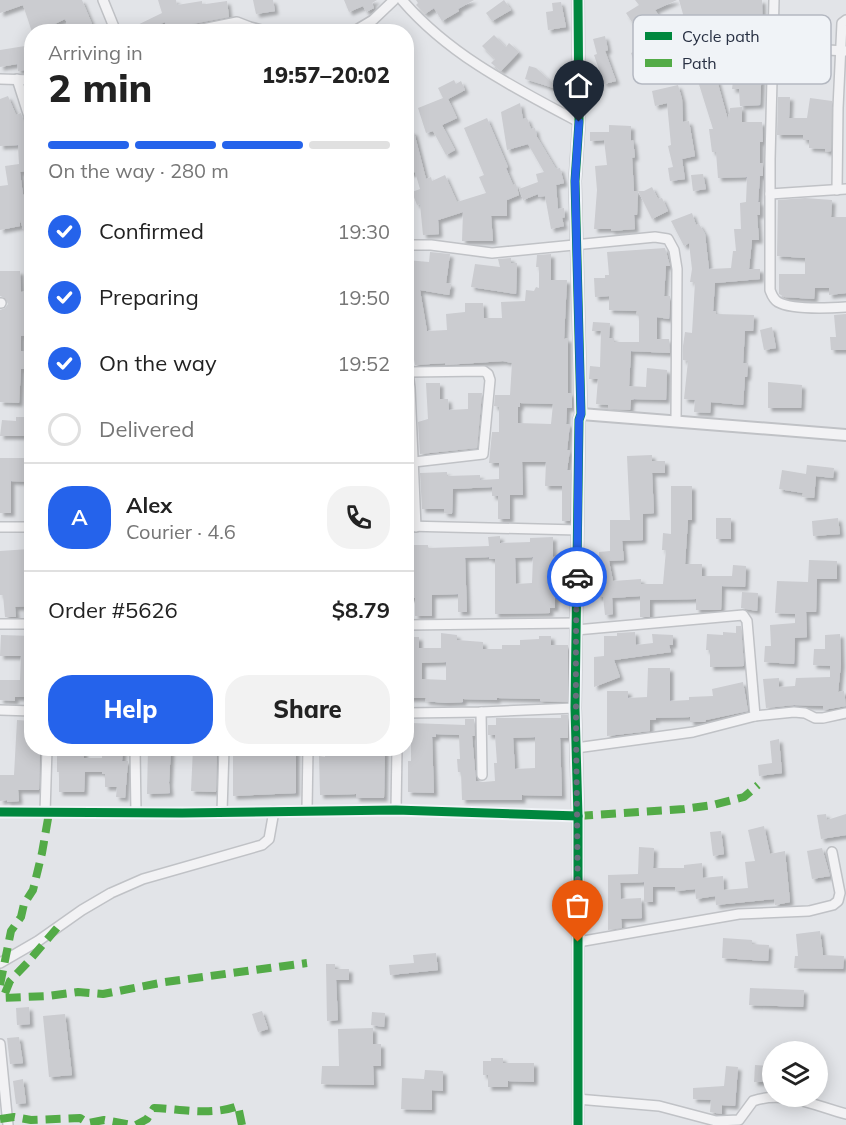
<!DOCTYPE html>
<html lang="en">
<head>
<meta charset="utf-8">
<style>
  :root { --surface:#fff; --page:#f2f2f2; --text:#222; --muted:#767676; --line:#e0e0e0; --accent:#2563eb }
  body { margin:0; font-family:Mulish,sans-serif; background:var(--page); color:var(--text); height:100vh; display:flex; flex-direction:column; font-size:22px; white-space:nowrap }
  * { box-sizing:border-box; margin:0 }
  p { font-size:20px; color:var(--muted) }
  .icon { flex:none; width:33px; height:33px; fill:none; stroke:currentColor; stroke-width:2; stroke-linecap:round; stroke-linejoin:round }
  .map { position:relative; flex:1; overflow:hidden }
  .details { position:absolute; left:24px; top:24px; width:390px; height:732px; display:flex; flex-direction:column; background:var(--surface); border-radius:24px; box-shadow:0 3px 15px #0003 }
  .details>* { flex:none }
  .buttons { position:absolute; left:762px; top:1041px; display:grid; gap:12px }
  .buttons a { display:grid; place-items:center; width:66px; height:66px; border-radius:50%; background:var(--surface); box-shadow:0 3px 15px #0003; font-size:30px }
  .pin { position:absolute; display:grid; place-items:center; width:51px; height:51px; color:#fff; margin:-62px -26px; border-radius:50% 50% 50% 0; rotate:-45deg; box-shadow:0 0 6px #0007 }
  .pin .icon { rotate:45deg }
  .courier { position:absolute; display:grid; place-items:center; width:60px; height:60px; margin:-30px; border:4px solid #2563eb; border-radius:50%; background:#fff; color:#222; box-shadow:0 2px 8px #0007 }
  .summary em { font-style:normal; font-weight:800 }
  .summary div { display:flex; flex-direction:column-reverse }
  .summary { display:flex; align-items:center; justify-content:space-between; height:102px; padding:0 24px }
  h1 { font-size:39px; font-weight:800; line-height:45px }
  .bar { display:grid; grid-template-columns:repeat(4,1fr); gap:9px 6px; align-content:center; height:72px; padding:0 24px }
  .bar i { height:8px; border-radius:4px; background:var(--line) }
  .bar .current { background:var(--accent) }
  .bar p { grid-column:span 4 }
  .line { display:flex; align-items:center; gap:15px; padding:0 24px; border-top:2px solid var(--line) }
  .line div { flex:1 }
  .round { display:grid; place-items:center; flex:none; width:63px; height:63px; border-radius:24px; background:var(--page) }
  ol { padding:0 24px; list-style:none }
  li { display:flex; align-items:center; gap:18px; height:66px }
  li p { margin-inline-start:auto }
  li .icon { padding:6px; border-radius:50%; background:var(--accent); color:#fff; stroke-width:4 }
  li:last-child { color:var(--muted) }
  li i { width:33px; height:33px; border:3px solid var(--line); border-radius:50% }
  .primary-button { display:flex; gap:12px; margin-top:auto; padding:12px 24px }
  .primary-button a { flex:1; height:69px; border-radius:24px; background:var(--accent); color:#fff; font-size:24px; font-weight:800; line-height:69px; text-align:center }
  .primary-button a+a { background:var(--page); color:var(--text) }
  .map>svg:first-child { display:block }
  .building { fill:#cbccd0; fill-rule:evenodd; filter:url(#shadow) }
  .lines { fill:none; stroke-linecap:round; stroke-linejoin:round }
  .minor-casing { stroke:#c0c2c6; stroke-width:12 }
  .tertiary-casing { stroke:#c0c2c6; stroke-width:14 }
  .minor { stroke:#f2f2f4; stroke-width:9 }
  .tertiary { stroke:#f2f2f4; stroke-width:10 }
  .quiet { stroke:#53ab47; stroke-width:8; stroke-dasharray:15 8; stroke-linecap:butt }
  .cycleway-casing { stroke:#f0f3f7; stroke-width:13 }
  .cycleway { stroke:#00873e; stroke-width:9 }
  .done { stroke:#696f7d; stroke-width:6; stroke-dasharray:0 10.8 }
  .route { stroke:#2563eb; stroke-width:8 }
  .key { fill:#f0f3f7; stroke:#b4b8c1; stroke-width:1.5 }
  .key-label { font-size:16px; fill:#283043 }
</style>
</head>
<body>
<div class="map">
<svg width="846" height="1125" viewBox="0 0 846 1125">
  <defs>
    <filter id="shadow"><feDropShadow dx="3.5" dy="3.5" stdDeviation="1.5" flood-color="#0004"/></filter>
  </defs>
  <rect width="100%" height="100%" fill="#e2e4e8"/>
  <g class="building">
    <polygon points="0,0 82,0 92,24 76,32 71,32 65,19 38,32 32,32 23,5 0,13"/>
    <polygon points="158,0 176,0 177,5 202,1 202,4 206,4 227,1 229,17 187,25 181,32 166,32 165,22 143,32 123,32 162,13"/>
    <polygon points="253,0 273,0 275,11 256,14"/>
    <polygon points="344,0 377,0 372,3 374,8 366,12 363,6 349,12"/>
    <polygon points="416,0 474,0 458,9 459,11 442,21 434,8 425,14 416,5 418,3"/>
    <polygon points="504,0 511,10 492,21 486,13"/>
    <polygon points="635,0 677,0 655,10 660,17 654,22 648,16 634,25 626,13 639,5"/>
    <polygon points="679,0 762,0 763,47 760,105 740,106 739,89 732,89 734,74 744,75 746,27 732,29 731,18 709,21 716,62 712,62 728,120 730,108 742,107 742,122 762,122 763,142 760,142 760,163 763,163 763,176 760,176 758,202 760,202 760,215 757,215 759,240 752,240 749,269 760,269 760,279 715,283 713,311 716,311 716,314 754,315 753,331 745,331 743,363 748,363 747,377 745,377 743,405 711,402 710,413 694,412 695,400 684,399 688,361 683,360 683,346 685,332 692,333 695,282 690,282 692,269 689,243 684,246 671,221 692,213 696,225 699,224 705,234 709,269 731,268 733,251 736,251 734,229 741,229 740,203 746,202 747,177 718,178 716,152 712,152 709,129 713,129 697,78 700,77 693,42 679,45 676,31 687,28"/>
    <polygon points="561,2 566,27 548,30 546,12 553,11 552,3"/>
    <polygon points="494,35 506,47 509,43 519,52 501,71 491,63 495,59 482,46"/>
    <polygon points="605,36 608,50 605,51 616,81 604,84 594,55 597,54 593,39"/>
    <polygon points="661,41 667,56 636,68 631,53"/>
    <polygon points="25,46 31,69 18,71 17,64 0,67 0,50"/>
    <polygon points="529,66 536,68 560,90 525,79"/>
    <polygon points="454,80 456,84 461,81 465,90 448,99 457,118 442,125 455,150 446,155 433,131 426,133 418,108 443,98 438,88"/>
    <polygon points="678,85 682,99 683,122 689,121 695,156 682,159 685,179 670,181 668,168 673,167 668,146 671,145 667,103 655,106 652,91"/>
    <polygon points="8,96 16,115 21,113 24,122 27,162 32,162 32,170 20,172 23,195 26,194 32,221 32,250 30,250 20,220 20,226 0,230 0,186 8,185 5,166 19,164 18,145 0,146 0,99"/>
    <polygon points="778,97 790,97 789,118 807,118 810,98 832,101 831,151 825,152 825,149 809,148 809,140 803,140 803,135 777,135"/>
    <polygon points="520,103 523,119 527,118 531,129 535,128 537,137 556,169 560,168 564,183 556,185 558,209 564,208 565,217 562,218 564,226 551,229 545,196 538,197 538,194 523,200 519,189 538,182 536,174 544,172 528,144 507,150 501,112"/>
    <polygon points="487,118 508,167 506,168 513,185 516,184 519,195 507,200 507,216 491,216 493,241 462,241 463,212 438,220 439,234 423,235 420,204 417,205 412,192 420,189 415,172 406,174 406,131 414,132 426,179 431,177 432,181 445,175 457,202 486,193 479,177 484,175 464,128"/>
    <polygon points="609,125 631,126 631,141 633,140 635,157 632,158 634,191 638,191 637,215 634,215 635,229 611,231 611,229 594,229 597,190 595,166 607,165 604,140 590,141 590,132 609,132"/>
    <polygon points="703,174 706,189 693,191 691,175"/>
    <polygon points="652,187 658,199 662,198 668,211 652,219 638,191 644,191"/>
    <polygon points="805,198 832,200 831,217 846,217 846,293 829,295 829,288 815,288 814,299 785,297 779,294 779,274 805,274 805,258 777,256 778,200"/>
    <polygon points="665,248 670,266 666,266 664,296 670,296 670,306 669,319 657,317 657,339 669,339 670,353 631,351 629,386 646,387 647,368 667,370 666,400 634,399 631,400 630,410 608,409 608,405 596,404 598,379 589,379 590,366 600,367 601,331 592,331 593,322 610,323 609,338 614,338 614,342 639,342 639,315 636,315 637,311 609,310 609,296 595,297 594,278 605,278 605,275 609,275 607,252"/>
    <path d="M430 252 450 254 446 283 451 284 449 295 420 290 427 331 447 330 446 314 465 312V303H483L484 318H502L501 302 525 301 526 290 534 291 536 287 539 288V267H536L537 255 551 254V280H567L564 339 568 338V393H572V408H567L566 424H570L567 450H570L567 470H571L570 521H562V486H545L546 462H522L523 495H510V519H498V496H492V487L453 489 452 514 444 513V509H422L420 473 447 472V476L480 475V480L499 479V463H489L492 432H499V407L494 406 495 395H510L512 363 503 361 445 365V363L415 365 412 348 406 335V260L429 262ZM520 403 553 404 551 424 518 423V407H520Z"/>
    <polygon points="511,258 511,263 517,263 516,294 471,287 475,264 500,267 498,259"/>
    <polygon points="0,271 20,271 21,292 32,291 32,335 21,336 21,351 26,352 24,369 21,369 19,403 0,402 0,310 5,308 8,304 5,298 0,296"/>
    <polygon points="846,314 846,350 831,350 830,337 836,337 834,315"/>
    <polygon points="772,327 776,348 764,350 760,330"/>
    <polygon points="768,382 802,385 801,408 768,408"/>
    <polygon points="426,383 440,383 440,399 448,399 449,410 468,409 468,393 482,393 477,448 420,454 418,422 428,419"/>
    <polygon points="16,417 29,417 29,436 0,436 2,420 16,421"/>
    <polygon points="652,455 652,461 665,461 665,473 652,473 654,513 643,514 643,540 622,541 624,560 609,561 613,581 641,579 641,584 663,584 666,550 662,550 663,533 671,534 671,486 692,486 692,520 688,520 685,564 702,564 702,576 732,576 733,565 746,566 745,587 722,586 721,610 696,610 696,599 650,600 650,617 640,617 640,596 612,598 613,614 605,615 603,597 598,597 597,587 599,586 597,573 600,572 599,552 610,551 610,520 630,520 627,456"/>
    <polygon points="0,458 32,458 32,482 11,481 11,513 0,513"/>
    <polygon points="807,465 834,468 833,478 816,476 814,498 802,497 803,493 779,489 782,470 806,474"/>
    <rect x="716" y="518" width="15" height="21"/>
    <polygon points="838,518 840,534 813,536 812,521"/>
    <path d="M500 536V543L530 542V538L553 537V557L570 556 569 598H555V608H550V613L495 614V559H489V557L465 558 467 612H458V594L432 595V616H415V598H407L408 545H428V548L489 546 488 537ZM533 557 532 583 516 584 515 558Z"/>
    <polygon points="29,549 32,561 32,606 15,607 16,617 5,617 3,595 0,595 0,551"/>
    <polygon points="809,560 837,561 837,579 817,579 816,612 806,612 807,637 795,638 794,664 764,662 765,646 771,646 770,625 795,623 795,614 775,613 777,581 808,582"/>
    <polygon points="742,592 758,593 757,611 741,608"/>
    <polygon points="736,626 741,626 744,666 710,667 710,650 706,650 707,634 723,635 723,632 736,633"/>
    <polygon points="635,632 636,645 653,643 652,634 673,635 673,645 669,645 671,652 614,660 620,677 594,687 594,657 604,656 604,636 617,636 617,633"/>
    <path d="M441 633 457 635V640L483 642V649H502V645H520V640L539 639V636H551V645H568V702L540 701V699L497 698V700L463 699V702L446 703 425 701 426 698H408L406 637H419V648H441ZM446 662V680L422 679V663Z"/>
    <polygon points="840,634 841,664 838,692 844,691 846,706 823,710 823,706 794,705 766,708 763,679 779,678 779,687 795,686 796,678 830,677 830,666 813,665 814,649 825,649 825,635"/>
    <polygon points="1,635 32,636 32,697 15,697 15,701 0,700 0,680 20,680 21,656 0,656"/>
    <polygon points="648,668 670,668 670,701 689,700 689,697 713,696 712,689 743,682 748,711 706,720 705,722 690,722 690,717 656,718 656,720 650,720 650,731 607,736 607,691 628,691 628,698 647,697"/>
    <path d="M561 715H568V738H560L562 796 522 795V800H462L461 772H458L457 759H460L459 735 436 734V737H432L434 793 408 792V761H411V723L465 725V719H474L475 736H472L476 781 483 782 495 781 494 763H497L495 735H488V725H496V718H561ZM535 737V768L515 769 513 738Z"/>
    <polygon points="17,720 32,721 32,748 40,748 39,790 18,790 19,801 7,802 7,800 0,801 0,775 14,775"/>
    <polygon points="779,739 782,773 759,776 758,765 772,763 770,741"/>
    <polygon points="57,748 84,748 84,758 102,758 102,748 123,748 122,761 128,761 125,798 116,797 117,787 105,787 105,774 102,774 102,772 85,772 84,792 59,792 59,772 57,772"/>
    <polygon points="148,748 171,748 169,783 170,793 147,794"/>
    <polygon points="193,748 217,748 216,792 191,791"/>
    <polygon points="233,748 296,748 296,793 233,796"/>
    <polygon points="325,748 385,748 384,798 356,798 356,794 320,795 319,756 325,757"/>
    <polygon points="826,814 827,820 846,814 846,835 821,839 817,815"/>
    <polygon points="764,826 770,854 785,851 790,902 775,905 774,899 716,905 715,896 696,899 695,889 676,891 675,887 653,887 653,902 644,902 644,882 620,883 621,899 641,898 642,918 621,919 622,928 608,930 608,875 638,874 639,847 654,848 653,868 684,868 684,865 702,863 703,878 723,876 724,890 748,888 745,862 755,861 748,830"/>
    <polygon points="721,831 724,854 713,856 710,832"/>
    <polygon points="822,848 830,876 812,879 807,851"/>
    <polygon points="820,931 823,955 844,956 843,969 794,968 795,956 798,956 796,934"/>
    <polygon points="723,938 752,940 752,944 769,945 768,961 722,958"/>
    <polygon points="436,953 438,970 390,975 389,965 414,963 413,955"/>
    <polygon points="326,964 335,964 335,969 349,969 349,980 336,980 338,1020 327,1021"/>
    <polygon points="750,988 804,990 803,1007 749,1005"/>
    <polygon points="29,1007 30,1024 17,1025 16,1008"/>
    <polygon points="262,1011 268,1029 258,1032 252,1014"/>
    <polygon points="372,1012 385,1013 384,1027 371,1025"/>
    <polygon points="65,1014 72,1075 49,1077 43,1016"/>
    <polygon points="373,1028 373,1044 381,1044 381,1066 373,1066 374,1085 321,1084 322,1066 339,1066 338,1029"/>
    <polygon points="19,1037 23,1063 10,1064 7,1038"/>
    <polygon points="491,1058 503,1058 503,1063 534,1063 534,1082 508,1081 508,1087 488,1087 488,1075 483,1075 483,1061 491,1061"/>
    <polygon points="755,1065 772,1066 772,1082 754,1082"/>
    <polygon points="726,1066 738,1067 735,1106 722,1105 722,1114 710,1112 711,1100 693,1099 693,1088 724,1086"/>
    <polygon points="425,1070 443,1071 443,1091 432,1090 432,1110 401,1109 402,1078 424,1079"/>
    <polygon points="23,1079 26,1103 16,1104 13,1081"/>
  </g>
  <g class="lines">
    <defs>
      <g id="minor">
        <polyline points="103,0 116,32"/>
        <path d="M402 0C450 56 515 88 579 122"/>
        <path d="M774 0 770 159V290C772 295 773 299 778 302 792 310 830 308 846 307"/>
        <polyline points="188,32 237,22 250,27 269,32"/>
        <polyline points="353,32 373,20 394,0"/>
        <polyline points="773,47 846,51"/>
        <polyline points="0,79 32,80"/>
        <polyline points="17,79 32,126"/>
        <polyline points="32,139 32,140"/>
        <polyline points="837,190 838,108 842,23 846,20"/>
        <polyline points="770,194 846,189"/>
        <polyline points="406,245 431,245 492,253 655,237 668,239 674,250 677,269 676,421"/>
        <polyline points="0,303 1,303"/>
        <polyline points="406,358 410,388 416,527"/>
        <polyline points="409,372 484,371 488,374 490,380 483,454 414,462"/>
        <polyline points="406,526 578,530"/>
        <polyline points="0,527 32,527"/>
        <polyline points="0,624 32,624"/>
        <polyline points="406,625 576,623"/>
        <polyline points="0,710 32,711"/>
        <polyline points="481,712 482,775"/>
        <polyline points="406,713 481,712 575,708"/>
        <polyline points="755,716 794,712 805,713 815,718 823,718 846,713"/>
        <polyline points="135,748 136,813"/>
        <polyline points="576,748 693,732 755,716 747,621 743,615 576,630"/>
        <polyline points="307,810 308,748"/>
        <polyline points="396,810 397,748"/>
        <polyline points="0,812 182,813 396,810 578,816"/>
        <polyline points="222,812 224,748"/>
        <polyline points="45,813 47,748"/>
        <polyline points="578,942 739,914 809,911 833,905 838,901 840,893 832,852"/>
        <polyline points="0,963 38,941 82,910 111,893 143,879 262,845 269,839 274,811"/>
        <polyline points="0,1044 8,1125"/>
        <path d="M577 1099 659 1106 716 1121 739 1120 753 1101C784 1090 816 1106 846 1114"/>
      </g>
      <g id="tertiary">
        <polyline points="581,414 846,435"/>
        <polyline points="578,1125 578,816 575,708 579,420 581,414 575,181 579,122 578,0"/>
      </g>
    </defs>
    <use href="#minor" class="minor-casing"/>
    <use href="#tertiary" class="tertiary-casing"/>
    <use href="#minor" class="minor"/>
    <use href="#tertiary" class="tertiary"/>
    <g class="quiet">
      <polyline points="578,816 684,809 713,805 744,797 758,785"/>
      <polyline points="57,928 28,962 10,981 3,998 48,996 78,992 103,994 165,982 307,963"/>
      <polyline points="0,985 11,931 21,917 24,904 33,890 42,853 49,813"/>
      <polyline points="0,1119 14,1117 31,1120 80,1118 88,1123 104,1120 132,1125"/>
      <path d="M136 1125 147 1119 154 1108C181 1109 212 1116 238 1106L242 1125"/>
    </g>
    <defs>
      <g id="cycleway">
        <polyline points="0,812 182,813 396,810 578,816"/>
        <polyline points="578,1125 578,816 575,708 579,420 581,414 575,181 579,122 578,0"/>
      </g>
    </defs>
    <use href="#cycleway" class="cycleway-casing"/>
    <use href="#cycleway" class="cycleway"/>
  </g>
  <g class="lines">
    <path class="done" d="M577 577C574 699 578 820 578 942"/>
    <polyline class="route" points="577,577 579,420 581,414 575,181 579,122"/>
  </g>
  <rect x="633" y="15" width="198" height="69" rx="9" class="key"/>
  <rect x="645" y="32" width="27" height="8" fill="#00873e"/>
  <rect x="645" y="59" width="27" height="8" fill="#53ab47"/>
  <g class="key-label">
    <text x="682" y="42">Cycle path</text>
    <text x="682" y="69">Path</text>
  </g>
</svg>
<div class="buttons">
<a><svg class="icon" aria-label="layers" viewBox="0 0 24 24"><path d="M12 4l9 5-9 5-9-5zM3 14l9 5 9-5"/></svg></a>
</div>
<div class="pin" style="left:578px;top:942px;background:#ea580c"><svg class="icon" aria-label="bag" viewBox="0 0 24 24"><path d="M5 8h14l-1 12H6zM9 8a3 3 0 0 1 6 0"/></svg></div>
<div class="pin" style="left:579px;top:122px;background:#1f2937"><svg class="icon" aria-label="home" viewBox="0 0 24 24"><path d="M3 11l9-7 9 7M6 9v11h12V9"/></svg></div>
<div class="courier" style="left:577px;top:577px"><svg class="icon" aria-label="car" viewBox="0 0 24 24"><path d="M5 17H2v-5l4-1 3-4h7l3 4 3 1v5h-3M9 17h6M6 11h13"/><circle cx="7" cy="17" r="2"/><circle cx="17" cy="17" r="2"/></svg></div>
<section class="details">
<div class="summary"><div><h1>2 min</h1><p>Arriving in</p></div><em>19:57–20:02</em></div>
<div class="bar"><i class="current"></i><i class="current"></i><i class="current"></i><i></i><p>On the way · 280 m</p></div>
<ol>
<li><svg class="icon" aria-label="check" viewBox="0 0 24 24"><path d="M5 12l5 5 9-10"/></svg>Confirmed<p>19:30</p></li>
<li><svg class="icon" aria-label="check" viewBox="0 0 24 24"><path d="M5 12l5 5 9-10"/></svg>Preparing<p>19:50</p></li>
<li><svg class="icon" aria-label="check" viewBox="0 0 24 24"><path d="M5 12l5 5 9-10"/></svg>On the way<p>19:52</p></li>
<li><i></i>Delivered</li>
</ol>
<div class="line" style="height:108px"><b class="round" style="background:var(--accent);color:#fff">A</b><div><b>Alex</b><p>Courier · 4.6</p></div><a class="round"><svg class="icon" aria-label="phone" viewBox="0 0 24 24"><path d="M5 4h4l2 5-3 2q2 4 5 5l2-3 5 2v4C11 20 4 13 5 4z"/></svg></a></div>
<div class="line" style="height:78px"><div>Order #5626</div><b>$8.79</b></div>
<div class="primary-button"><a>Help</a><a>Share</a></div>
</section>
</div>
</body>
</html>
